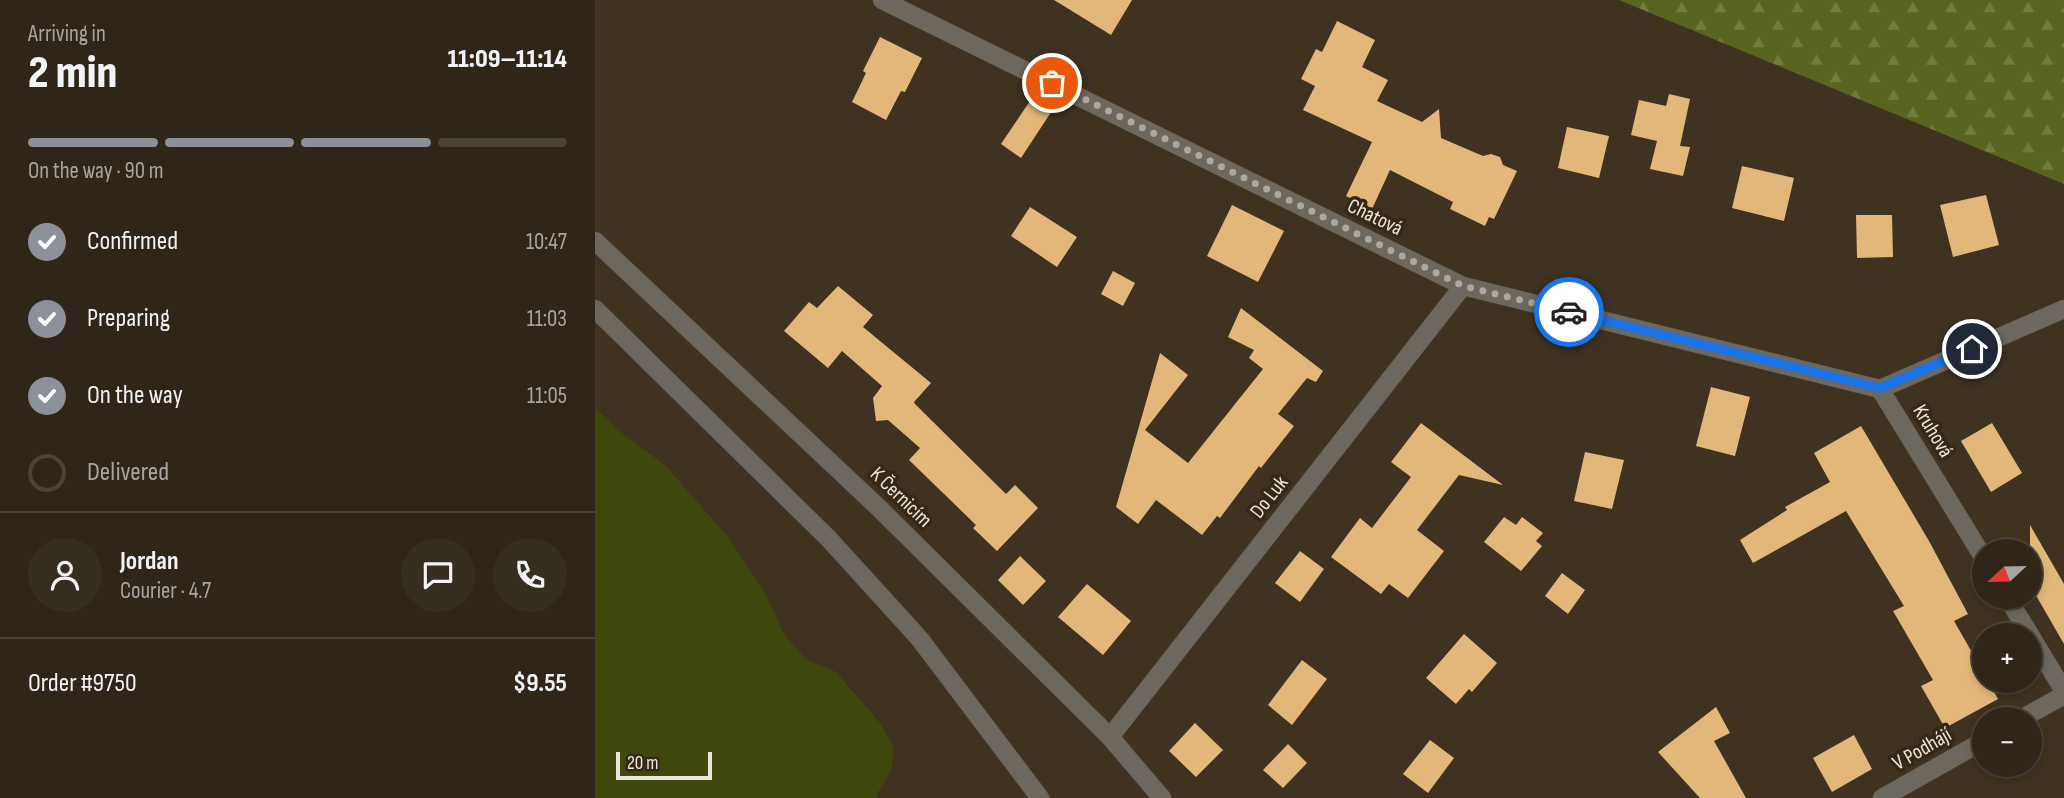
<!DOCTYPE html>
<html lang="en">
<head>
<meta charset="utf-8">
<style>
  :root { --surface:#2f2619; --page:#372e22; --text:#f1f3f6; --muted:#a7a5a2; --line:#4a4338; --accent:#8c9099 }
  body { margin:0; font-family:"Sofia Sans Condensed",sans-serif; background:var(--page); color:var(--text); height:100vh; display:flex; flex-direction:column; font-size:26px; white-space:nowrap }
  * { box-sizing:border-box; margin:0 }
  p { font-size:23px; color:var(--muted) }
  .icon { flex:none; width:38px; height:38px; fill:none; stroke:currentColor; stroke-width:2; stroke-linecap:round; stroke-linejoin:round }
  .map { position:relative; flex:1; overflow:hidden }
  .side { display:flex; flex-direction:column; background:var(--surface); width:595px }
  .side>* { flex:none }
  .needle { width:46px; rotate:248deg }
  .fabs { position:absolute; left:1377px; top:539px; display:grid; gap:14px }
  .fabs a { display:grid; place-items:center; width:70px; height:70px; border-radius:50%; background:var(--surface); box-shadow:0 4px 10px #0003,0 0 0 2px var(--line); font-size:35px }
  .scale { position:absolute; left:21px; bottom:18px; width:96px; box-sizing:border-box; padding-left:7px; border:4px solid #ede5db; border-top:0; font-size:19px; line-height:24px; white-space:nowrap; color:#ede5db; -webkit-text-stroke:5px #352817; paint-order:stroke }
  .pin { position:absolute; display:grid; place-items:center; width:60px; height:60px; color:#fff; margin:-30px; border:4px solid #fff; border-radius:50%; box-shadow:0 2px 7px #0007 }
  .courier { position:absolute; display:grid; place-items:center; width:70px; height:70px; margin:-35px; border:5px solid #1a73e8; border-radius:50%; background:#fff; color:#222; box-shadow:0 2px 9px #0007 }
  .summary em { font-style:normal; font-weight:800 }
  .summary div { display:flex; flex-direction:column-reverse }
  .summary { display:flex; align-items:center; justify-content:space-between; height:119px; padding:0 28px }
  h1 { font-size:46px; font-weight:800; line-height:52px }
  .bar { display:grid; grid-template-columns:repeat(4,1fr); gap:10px 7px; align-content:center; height:84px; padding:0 28px }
  .bar i { height:9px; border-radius:5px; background:var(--line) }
  .bar .selected { background:var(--accent) }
  .bar p { grid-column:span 4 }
  .line { display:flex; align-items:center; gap:18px; padding:0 28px; border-top:2px solid var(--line) }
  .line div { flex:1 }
  .round { display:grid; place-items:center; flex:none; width:74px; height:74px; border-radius:37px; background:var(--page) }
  ol { padding:0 28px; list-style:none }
  li { display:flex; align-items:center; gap:21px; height:77px }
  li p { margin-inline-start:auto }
  li .icon { padding:7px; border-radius:50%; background:var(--accent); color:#fff; stroke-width:4 }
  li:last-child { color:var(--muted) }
  li i { width:38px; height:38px; border:4px solid var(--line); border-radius:50% }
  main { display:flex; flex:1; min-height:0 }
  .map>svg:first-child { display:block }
  .green { fill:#3e480c }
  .forest { fill:url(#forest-firs) }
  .building { fill:#e3b77a }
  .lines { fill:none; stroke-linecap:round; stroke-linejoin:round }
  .minor-casing { stroke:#5b4f3f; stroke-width:19 }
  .tertiary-casing { stroke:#5b4f3f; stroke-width:19 }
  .minor { stroke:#6d685f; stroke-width:18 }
  .tertiary { stroke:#6d685f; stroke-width:18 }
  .done { stroke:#b0a69a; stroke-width:7; stroke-dasharray:0 12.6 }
  .route { stroke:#1a73e8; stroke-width:9 }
  .labels { text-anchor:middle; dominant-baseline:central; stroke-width:7; stroke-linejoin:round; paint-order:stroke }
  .street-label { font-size:21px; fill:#ede5db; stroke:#352817 }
</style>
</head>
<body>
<main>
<section class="side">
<div class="summary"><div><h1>2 min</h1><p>Arriving in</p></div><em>11:09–11:14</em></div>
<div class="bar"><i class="selected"></i><i class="selected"></i><i class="selected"></i><i></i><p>On the way · 90 m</p></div>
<ol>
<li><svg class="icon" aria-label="check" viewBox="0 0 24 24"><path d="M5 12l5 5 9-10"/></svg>Confirmed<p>10:47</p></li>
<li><svg class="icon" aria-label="check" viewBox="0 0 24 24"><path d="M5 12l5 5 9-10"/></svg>Preparing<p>11:03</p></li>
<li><svg class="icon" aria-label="check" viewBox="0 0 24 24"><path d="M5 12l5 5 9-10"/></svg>On the way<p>11:05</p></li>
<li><i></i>Delivered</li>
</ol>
<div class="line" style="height:126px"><a class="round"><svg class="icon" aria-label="person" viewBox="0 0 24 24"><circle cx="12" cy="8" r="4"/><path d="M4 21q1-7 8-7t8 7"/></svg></a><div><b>Jordan</b><p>Courier · 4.7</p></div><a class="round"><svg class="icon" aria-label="chat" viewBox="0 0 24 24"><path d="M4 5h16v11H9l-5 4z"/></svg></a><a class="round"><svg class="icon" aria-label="phone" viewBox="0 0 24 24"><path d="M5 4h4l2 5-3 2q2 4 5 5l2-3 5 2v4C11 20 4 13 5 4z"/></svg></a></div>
<div class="line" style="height:91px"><div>Order #9750</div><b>$9.55</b></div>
</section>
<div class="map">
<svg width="1469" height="798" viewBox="0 0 1469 798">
  <defs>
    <pattern id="forest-firs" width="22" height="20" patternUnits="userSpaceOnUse" patternTransform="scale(1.75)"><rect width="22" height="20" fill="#586520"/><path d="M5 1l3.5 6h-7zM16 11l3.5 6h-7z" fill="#707b40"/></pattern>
  </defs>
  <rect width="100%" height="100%" fill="#3f3221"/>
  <polygon class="green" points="0,408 29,435 70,465 133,537 171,595 189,634 211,659 241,672 286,724 299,748 296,771 282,794 283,798 0,798"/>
  <polygon class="forest" points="1024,0 1469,0 1469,184"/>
  <g class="building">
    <polygon points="459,0 537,0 516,35"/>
    <polygon points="742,21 780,40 767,67 793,80 782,101 827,122 844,109 846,138 888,156 896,154 905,157 908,165 922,171 899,219 894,217 890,226 855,209 858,202 795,170 777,209 751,196 777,142 708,110 720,86 706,79 721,49 727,52"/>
    <polygon points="285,37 327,58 310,92 306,91 291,120 257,102 271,73 268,71"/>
    <polygon points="443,89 464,100 426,158 406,144"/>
    <polygon points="1074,94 1095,99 1085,146 1095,147 1088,176 1055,169 1062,141 1036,135 1044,100 1071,106"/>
    <polygon points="972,127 1014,136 1004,178 963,168"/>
    <polygon points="1147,166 1199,178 1189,221 1137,208"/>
    <polygon points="1391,195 1404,245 1358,257 1345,205"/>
    <polygon points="637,205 689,231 663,282 612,256"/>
    <polygon points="435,207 482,237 462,267 416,236"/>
    <polygon points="1261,215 1297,215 1298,257 1262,258"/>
    <polygon points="518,271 540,283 528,306 506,294"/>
    <polygon points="243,286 278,315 268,327 336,383 319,402 320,404 411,494 420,485 443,508 402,551 378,528 381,525 314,460 325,448 293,420 281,421 278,398 287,386 247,351 233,368 189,331 214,302 222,308"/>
    <polygon points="646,308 728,371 721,382 712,378 683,414 699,426 666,468 664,466 625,518 622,516 607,535 561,500 543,524 521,507 565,353 593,375 550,430 593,463 668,369 654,358 659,350 633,337"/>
    <polygon points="1116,387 1155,397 1140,456 1101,446"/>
    <polygon points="826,423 908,485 864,475 822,530 849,551 813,598 794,584 786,594 736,557 765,518 777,528 816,477 796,462"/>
    <polygon points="1397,423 1427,473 1396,492 1366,441"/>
    <polygon points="1266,426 1334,541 1373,614 1359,621 1390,675 1390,681 1393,681 1403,699 1350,728 1326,686 1338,680 1298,611 1309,606 1251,511 1158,563 1145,540 1192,510 1190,507 1235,482 1219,453"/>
    <polygon points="990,452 1029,460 1017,509 979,501"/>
    <polygon points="909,517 921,525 927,517 948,533 941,541 947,546 926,571 889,542"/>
    <polygon points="1435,525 1469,584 1469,644 1435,585"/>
    <polygon points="705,551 729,569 705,602 680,583"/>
    <polygon points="425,556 451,581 428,605 403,580"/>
    <polygon points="967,573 990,590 973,614 950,596"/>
    <polygon points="492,584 536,621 508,655 463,617"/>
    <polygon points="869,634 902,663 877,692 874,689 861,704 831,678"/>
    <polygon points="707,660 732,679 697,725 673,705"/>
    <polygon points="1121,707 1135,733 1119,741 1151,798 1105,798 1063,752"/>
    <polygon points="600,723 628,750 601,777 574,751"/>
    <polygon points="1259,735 1277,769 1237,792 1218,758"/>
    <polygon points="835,740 859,758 833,793 808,774"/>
    <polygon points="693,744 712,763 688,788 668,770"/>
  </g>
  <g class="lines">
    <defs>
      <g id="minor">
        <polyline points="287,0 868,286 1285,389"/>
        <polyline points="0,241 284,508 515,737 567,798"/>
        <polyline points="1390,560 1285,389 1469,309"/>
        <polyline points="1412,597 1469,691"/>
        <polyline points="1426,719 1469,695"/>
        <polyline points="515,737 868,286"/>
        <polyline points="1287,798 1390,740"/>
      </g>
      <polyline id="tertiary" points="0,309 234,539 324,638 445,798"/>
    </defs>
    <use href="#minor" class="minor-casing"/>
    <use href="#tertiary" class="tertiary-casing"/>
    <use href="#minor" class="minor"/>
    <use href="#tertiary" class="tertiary"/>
  </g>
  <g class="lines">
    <polyline class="done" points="457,83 868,286 974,312"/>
    <polyline class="route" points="974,312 1285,388 1377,349"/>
  </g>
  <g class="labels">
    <g class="street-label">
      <text transform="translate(780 217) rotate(26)">Chatová</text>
      <text transform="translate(1338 431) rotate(59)">Kruhová</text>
      <text transform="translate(306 497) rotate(44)">K Černicím</text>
      <text transform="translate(674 497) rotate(-52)">Do Luk</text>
      <text transform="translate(1327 749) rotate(-30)">V Podhájí</text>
    </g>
  </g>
</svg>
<div class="fabs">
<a><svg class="needle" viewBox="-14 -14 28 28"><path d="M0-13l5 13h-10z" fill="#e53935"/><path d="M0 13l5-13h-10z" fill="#a7a5a2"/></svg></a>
<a>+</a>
<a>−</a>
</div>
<div class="scale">20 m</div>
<div class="pin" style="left:457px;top:83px;background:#ea580c"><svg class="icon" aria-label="bag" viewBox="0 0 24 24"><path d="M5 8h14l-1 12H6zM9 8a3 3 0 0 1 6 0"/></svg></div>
<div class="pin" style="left:1377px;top:349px;background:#1f2937"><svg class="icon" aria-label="home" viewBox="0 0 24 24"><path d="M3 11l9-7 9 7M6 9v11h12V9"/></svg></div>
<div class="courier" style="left:974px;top:312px"><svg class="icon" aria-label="car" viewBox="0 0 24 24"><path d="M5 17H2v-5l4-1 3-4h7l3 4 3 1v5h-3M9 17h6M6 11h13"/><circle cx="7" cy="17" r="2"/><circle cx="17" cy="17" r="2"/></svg></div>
</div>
</main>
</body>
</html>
